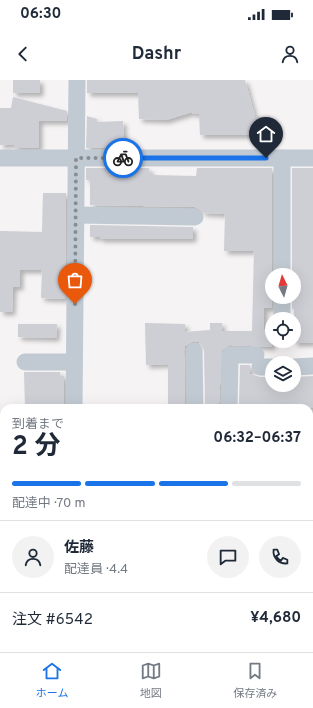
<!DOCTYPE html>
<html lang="ja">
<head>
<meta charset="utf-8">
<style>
  :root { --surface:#fff; --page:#f2f2f3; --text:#1f2937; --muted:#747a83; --line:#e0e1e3; --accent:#1a73e8 }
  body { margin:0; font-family:Overpass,"Noto Sans JP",sans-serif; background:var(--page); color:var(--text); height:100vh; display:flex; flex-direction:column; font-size:15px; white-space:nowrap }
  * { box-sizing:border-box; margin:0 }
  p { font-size:13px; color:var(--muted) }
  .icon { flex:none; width:22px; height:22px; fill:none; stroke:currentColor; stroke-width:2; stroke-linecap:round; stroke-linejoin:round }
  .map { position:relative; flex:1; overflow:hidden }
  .sheet { position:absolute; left:0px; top:324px; width:313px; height:248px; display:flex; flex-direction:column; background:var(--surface); border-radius:12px 12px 0 0; box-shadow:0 4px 16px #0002 }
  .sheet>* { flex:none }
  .needle { width:26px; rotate:355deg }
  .fabs { position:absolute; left:265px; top:188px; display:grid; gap:8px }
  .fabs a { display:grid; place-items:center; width:36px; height:36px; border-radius:50%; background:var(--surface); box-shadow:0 4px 16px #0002; font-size:20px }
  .pin { position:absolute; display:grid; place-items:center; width:34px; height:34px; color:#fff; margin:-41px -17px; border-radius:50% 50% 50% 0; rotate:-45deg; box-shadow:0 0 4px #0007 }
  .pin .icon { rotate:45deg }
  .courier { position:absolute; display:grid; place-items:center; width:40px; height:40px; margin:-20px; border:3px solid #1a73e8; border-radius:50%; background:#fff; color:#222; box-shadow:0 1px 5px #0007 }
  .summary em { font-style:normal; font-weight:700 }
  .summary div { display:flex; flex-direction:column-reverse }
  .summary { display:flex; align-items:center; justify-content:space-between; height:68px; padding:0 12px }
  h1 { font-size:26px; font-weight:700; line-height:30px }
  .bar { display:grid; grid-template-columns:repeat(4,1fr); gap:6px 4px; align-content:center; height:48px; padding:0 12px }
  .bar i { height:5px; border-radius:3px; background:var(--line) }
  .bar .selected { background:var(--accent) }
  .bar p { grid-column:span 4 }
  .line { display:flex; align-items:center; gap:10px; padding:0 12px; border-top:1px solid var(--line) }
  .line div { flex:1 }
  .round { display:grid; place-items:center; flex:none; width:42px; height:42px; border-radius:21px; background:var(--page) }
  .status { display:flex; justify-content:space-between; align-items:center; height:28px; padding:0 20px; background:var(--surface); direction:ltr }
  .status svg { height:11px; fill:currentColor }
  header { display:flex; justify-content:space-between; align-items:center; height:52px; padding:0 12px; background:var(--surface); font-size:18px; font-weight:700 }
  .tabs { display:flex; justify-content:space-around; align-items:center; height:56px; border-top:1px solid var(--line); background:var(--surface); font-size:11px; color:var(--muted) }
  .tabs a { display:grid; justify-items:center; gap:2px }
  .tabs .selected { color:var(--accent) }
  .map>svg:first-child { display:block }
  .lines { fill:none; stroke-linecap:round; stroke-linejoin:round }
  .stream { stroke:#90daee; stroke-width:4 }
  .building { fill:#cdcfd5; filter:url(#shadow) }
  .minor { stroke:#c1cad2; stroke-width:17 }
  .done { stroke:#868d94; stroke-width:4; stroke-dasharray:0 7.2 }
  .route { stroke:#1a73e8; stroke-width:5 }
</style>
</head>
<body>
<div class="status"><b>06:30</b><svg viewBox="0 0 49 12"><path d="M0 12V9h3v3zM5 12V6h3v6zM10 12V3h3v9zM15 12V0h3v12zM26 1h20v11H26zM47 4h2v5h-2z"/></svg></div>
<header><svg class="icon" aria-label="back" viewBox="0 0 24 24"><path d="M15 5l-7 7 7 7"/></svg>Dashr<svg class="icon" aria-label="person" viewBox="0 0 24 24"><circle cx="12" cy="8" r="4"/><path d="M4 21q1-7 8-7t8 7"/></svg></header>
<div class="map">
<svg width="313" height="572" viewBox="0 0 313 572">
  <defs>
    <filter id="shadow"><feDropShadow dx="3.5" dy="3.5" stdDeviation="2" flood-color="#0004"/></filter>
  </defs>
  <rect width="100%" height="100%" fill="#f5f3f3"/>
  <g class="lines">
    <g class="stream">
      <polyline points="309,448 313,444"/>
      <polyline points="210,572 213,568"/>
    </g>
  </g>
  <g class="building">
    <rect x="13" y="0" width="27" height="13"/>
    <polygon points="87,0 245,0 255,37 262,37 262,55 200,55 199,33 193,34 192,32 166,40 139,39 138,13 87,13"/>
    <polygon points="13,17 67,31 67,41 39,41 39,68 14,68 15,64 0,65 0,28 11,28"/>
    <polygon points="87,36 97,39 97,42 123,41 124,68 86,68"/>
    <polygon points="86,88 149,88 149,93 152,92 152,95 196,96 197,88 272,88 272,228 264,228 264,249 272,249 272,267 230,265 222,270 219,323 205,324 204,270 199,262 193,261 185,266 184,271 185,328 168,328 168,284 146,285 145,243 185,244 185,252 210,250 210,243 222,243 222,251 252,251 254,171 224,171 225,134 204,133 200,129 195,127 90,125 90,103 89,100 86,100"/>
    <polygon points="292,88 313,88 313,263 294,263 294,229 292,229 292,217 294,217 294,195 292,195"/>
    <polygon points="43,113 66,113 65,219 41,218 42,190 20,190 20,207 13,207 12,232 0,232 0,151 42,152"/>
    <polygon points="90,145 193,147 193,159 100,159 100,157 90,157"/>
    <polygon points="18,244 57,244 56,258 18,257"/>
    <polygon points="240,285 250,285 250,294 260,297 269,297 269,305 294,305 294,297 313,296 313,328 255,328 255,326 239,325"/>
    <polygon points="24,292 60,292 60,296 64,296 64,328 25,328"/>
  </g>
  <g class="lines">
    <g class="minor">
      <polyline points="0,78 313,78"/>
      <polyline points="76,135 195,137"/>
      <polyline points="282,195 282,78"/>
      <polyline points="282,237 282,217"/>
      <polyline points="194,271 195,328"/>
      <polyline points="25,282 74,282"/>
      <polyline points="260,287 272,287"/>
      <polyline points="294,287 313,286"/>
      <polyline points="74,328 77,0"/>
      <polyline points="229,328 230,275 256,275"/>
      <polyline points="309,356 313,356"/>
      <polyline points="0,401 4,401"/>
      <polyline points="309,404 313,404"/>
      <polyline points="309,520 313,507"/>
      <polyline points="0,527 4,527"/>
      <polyline points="74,568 74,572"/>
      <polyline points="258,568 273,572"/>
      <polyline points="294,572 295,568"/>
    </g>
  </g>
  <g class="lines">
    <polyline class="done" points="75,224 76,78 123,78"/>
    <polyline class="route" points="123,78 266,78"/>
  </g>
</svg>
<div class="fabs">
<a><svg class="needle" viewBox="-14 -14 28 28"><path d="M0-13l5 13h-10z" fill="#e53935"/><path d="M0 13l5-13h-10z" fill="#747a83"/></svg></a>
<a><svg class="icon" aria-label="locate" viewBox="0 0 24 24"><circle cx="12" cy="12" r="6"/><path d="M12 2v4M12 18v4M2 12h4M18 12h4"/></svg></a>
<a><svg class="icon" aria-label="layers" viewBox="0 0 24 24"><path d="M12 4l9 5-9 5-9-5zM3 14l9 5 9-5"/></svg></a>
</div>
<div class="pin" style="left:75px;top:224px;background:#ea580c"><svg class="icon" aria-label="bag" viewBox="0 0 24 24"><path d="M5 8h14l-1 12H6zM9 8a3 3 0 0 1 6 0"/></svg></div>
<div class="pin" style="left:266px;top:78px;background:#1f2937"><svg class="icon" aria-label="home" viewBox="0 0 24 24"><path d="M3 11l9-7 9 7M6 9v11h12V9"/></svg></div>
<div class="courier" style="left:123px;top:78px"><svg class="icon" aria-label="bike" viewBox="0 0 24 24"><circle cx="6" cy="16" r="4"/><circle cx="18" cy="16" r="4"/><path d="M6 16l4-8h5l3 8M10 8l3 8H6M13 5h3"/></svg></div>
<section class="sheet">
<div class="summary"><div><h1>2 分</h1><p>到着まで</p></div><em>06:32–06:37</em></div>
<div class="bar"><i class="selected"></i><i class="selected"></i><i class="selected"></i><i></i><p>配達中 · 70 m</p></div>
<div class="line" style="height:72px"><a class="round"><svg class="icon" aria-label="person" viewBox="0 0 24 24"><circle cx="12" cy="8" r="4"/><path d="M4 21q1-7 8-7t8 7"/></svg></a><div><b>佐藤</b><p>配達員 · 4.4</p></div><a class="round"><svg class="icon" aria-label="chat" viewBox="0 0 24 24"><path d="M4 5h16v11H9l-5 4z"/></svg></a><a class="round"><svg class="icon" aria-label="phone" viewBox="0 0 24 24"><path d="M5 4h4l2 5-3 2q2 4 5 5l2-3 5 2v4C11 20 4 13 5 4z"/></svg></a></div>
<div class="line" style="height:52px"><div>注文 #6542</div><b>¥4,680</b></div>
</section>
</div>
<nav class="tabs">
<a class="selected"><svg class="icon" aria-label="home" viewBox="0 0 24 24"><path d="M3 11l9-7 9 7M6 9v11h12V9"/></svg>ホーム</a>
<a><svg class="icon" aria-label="map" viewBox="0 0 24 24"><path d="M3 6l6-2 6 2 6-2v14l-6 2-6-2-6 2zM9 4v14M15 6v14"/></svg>地図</a>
<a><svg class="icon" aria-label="saved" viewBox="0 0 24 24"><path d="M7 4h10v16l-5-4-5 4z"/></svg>保存済み</a>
</nav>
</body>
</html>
